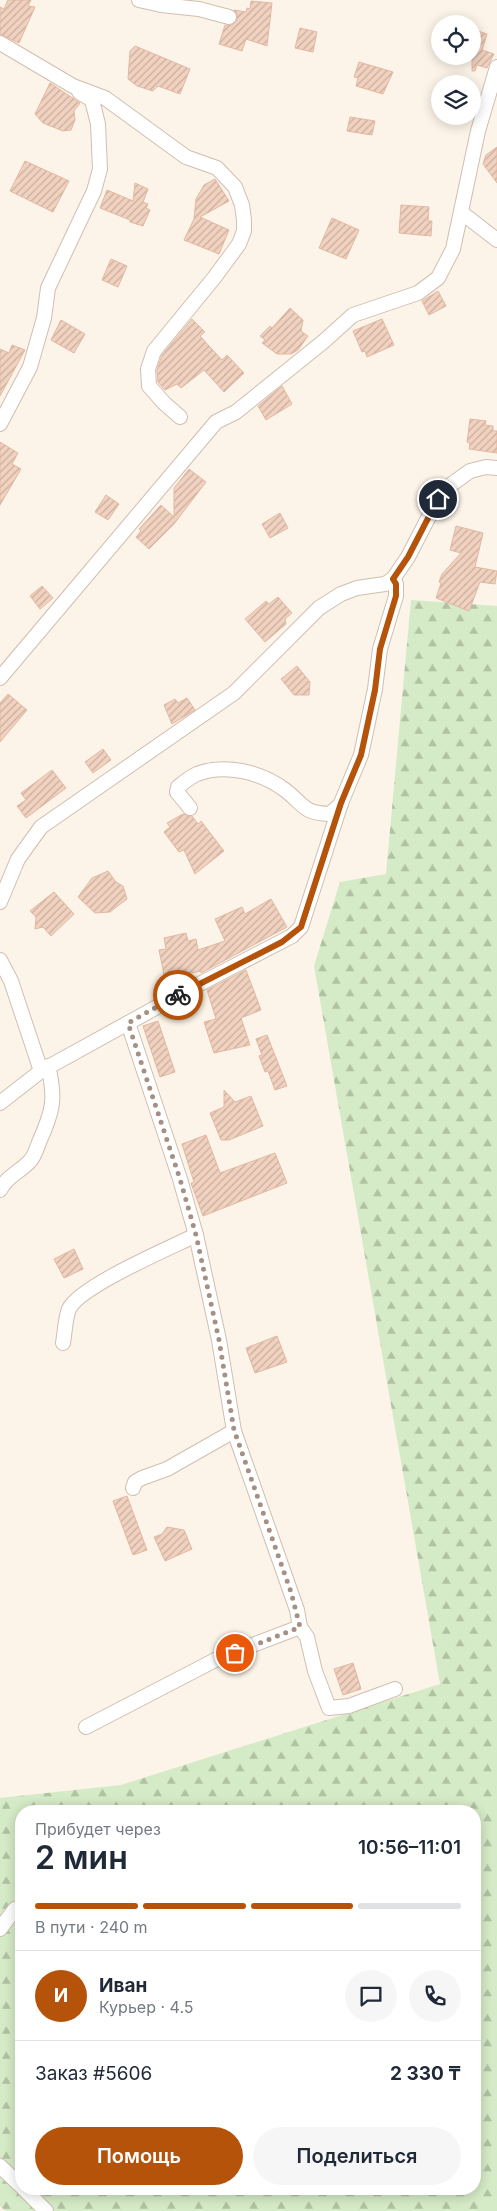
<!DOCTYPE html>
<html lang="ru">
<head>
<meta charset="utf-8">
<style>
  :root { --surface:#fff; --page:#f6f6f7; --text:#1f2937; --muted:#747a83; --line:#e0e1e3; --accent:#b45309 }
  body { margin:0; font-family:Inter,sans-serif; background:var(--page); color:var(--text); height:100vh; display:flex; flex-direction:column; font-size:19px; white-space:nowrap }
  * { box-sizing:border-box; margin:0 }
  p { font-size:16px; color:var(--muted) }
  .icon { flex:none; width:28px; height:28px; fill:none; stroke:currentColor; stroke-width:2; stroke-linecap:round; stroke-linejoin:round }
  .map { position:relative; flex:1; overflow:hidden }
  .panel { position:absolute; left:15px; top:1805px; width:466px; height:390px; display:flex; flex-direction:column; background:var(--surface); border-radius:20px; box-shadow:0 2px 12px #0003 }
  .panel>* { flex:none }
  .tools { position:absolute; left:431px; top:15px; display:grid; gap:10px }
  .tools a { display:grid; place-items:center; width:50px; height:50px; border-radius:50%; background:var(--surface); box-shadow:0 2px 12px #0003; font-size:25px }
  .pin { position:absolute; display:grid; place-items:center; width:42px; height:42px; color:#fff; margin:-21px; border:2px solid #fff; border-radius:50%; box-shadow:0 1px 5px #0007 }
  .courier { position:absolute; display:grid; place-items:center; width:50px; height:50px; margin:-25px; border:4px solid #b45309; border-radius:50%; background:#fff; color:#222; box-shadow:0 1px 6px #0007 }
  .summary em { font-style:normal; font-weight:600 }
  .summary div { display:flex; flex-direction:column-reverse }
  .summary { display:flex; align-items:center; justify-content:space-between; height:85px; padding:0 20px }
  h1 { font-size:32px; font-weight:600; line-height:38px }
  .bar { display:grid; grid-template-columns:repeat(4,1fr); gap:8px 5px; align-content:center; height:60px; padding:0 20px }
  .bar i { height:6px; border-radius:4px; background:var(--line) }
  .bar .on { background:var(--accent) }
  .bar p { grid-column:span 4 }
  .line { display:flex; align-items:center; gap:12px; padding:0 20px; border-top:1px solid var(--line) }
  .line div { flex:1 }
  .round { display:grid; place-items:center; flex:none; width:52px; height:52px; border-radius:26px; background:var(--page) }
  .button { display:flex; gap:10px; margin-top:auto; padding:10px 20px }
  .button a { flex:1; height:58px; border-radius:30px; background:var(--accent); color:#fff; font-size:20px; font-weight:600; line-height:58px; text-align:center }
  .button a+a { background:var(--page); color:var(--text) }
  .map>svg:first-child { display:block }
  .forest { fill:url(#forest-firs); fill-rule:evenodd }
  .building { fill:url(#building-hatch); stroke:#e3b8a0 }
  .lines { fill:none; stroke-linecap:round; stroke-linejoin:round }
  .minor-casing { stroke:#d0beb0; stroke-width:16 }
  .minor { stroke:#fff; stroke-width:14 }
  .done { stroke:#a59083; stroke-width:5; stroke-dasharray:0 9 }
  .route { stroke:#b45309; stroke-width:6 }
</style>
</head>
<body>
<div class="map">
<svg width="497" height="2211" viewBox="0 0 497 2211">
  <defs>
    <pattern id="forest-firs" width="22" height="20" patternUnits="userSpaceOnUse" patternTransform="scale(1.25)"><rect width="22" height="20" fill="#d5eac6"/><path d="M5 1l3.5 6h-7zM16 11l3.5 6h-7z" fill="#b1c1a3"/></pattern>
    <pattern id="building-hatch" width="6" height="6" patternUnits="userSpaceOnUse" patternTransform="scale(1.25)"><rect width="6" height="6" fill="#f1d2c0"/><path d="M-1 1l2-2M0 6l6-6M5 7l2-2" fill="none" stroke="#c8ad9e"/></pattern>
  </defs>
  <rect width="100%" height="100%" fill="#fcf4e8"/>
  <path class="forest" d="M411 600 497 606V2211H5L0 2206V1798L121 1785 440 1684 314 966 340 882 386 874ZM21 1811H475V2189H21Z"/>
  <g class="building">
    <polygon points="8,0 31,0 28,6 35,7 19,43 0,34 0,7 4,9"/>
    <polygon points="251,1 272,3 267,46 246,39 242,51 219,44 225,25 232,25 237,20 237,14 234,10 246,12 247,8 250,9"/>
    <polygon points="300,28 317,32 313,52 295,48"/>
    <polygon points="472,29 487,34 482,50 494,54 487,68 477,65 475,71 472,71"/>
    <polygon points="135,46 190,69 180,94 158,86 153,91 137,86 128,79 130,51"/>
    <polygon points="359,62 393,72 383,94 356,86 358,78 354,77"/>
    <polygon points="50,83 80,103 74,111 75,120 71,130 63,131 43,123 35,114"/>
    <polygon points="350,117 375,121 372,135 347,131"/>
    <polygon points="497,147 497,183 483,164 486,155"/>
    <polygon points="25,161 69,181 53,212 10,191"/>
    <polygon points="215,179 229,201 200,217 229,230 219,254 184,240 194,219 196,199 204,185"/>
    <polygon points="135,183 148,189 143,202 148,204 146,208 150,210 143,226 130,222 130,220 100,208 107,190 133,201"/>
    <polygon points="401,205 429,207 428,221 432,221 431,236 399,233"/>
    <polygon points="332,218 359,230 346,259 319,248"/>
    <polygon points="111,259 127,266 118,287 102,280"/>
    <polygon points="438,291 446,306 429,315 422,301"/>
    <polygon points="290,308 303,320 301,331 308,336 298,350 291,354 277,354 262,343 265,340 260,336 270,326 272,328"/>
    <polygon points="192,319 205,332 200,336 222,360 227,355 244,373 224,392 204,370 181,388 177,384 165,390 158,382 157,370 162,355"/>
    <polygon points="382,319 394,345 367,357 365,351 362,352 353,331"/>
    <polygon points="61,320 85,334 74,353 51,340"/>
    <polygon points="12,345 25,350 0,396 0,349 9,353"/>
    <polygon points="282,386 292,404 266,420 258,406"/>
    <polygon points="470,419 486,421 485,425 493,426 493,431 497,431 497,453 469,449 470,443 467,442"/>
    <polygon points="0,442 18,453 12,464 21,469 0,505"/>
    <polygon points="189,469 206,482 174,524 149,549 136,537 141,531 139,529 161,505 174,517 174,488"/>
    <polygon points="106,495 119,504 108,520 95,512"/>
    <polygon points="280,513 288,528 270,538 262,524"/>
    <polygon points="456,526 483,533 475,567 497,571 495,584 480,582 469,611 436,598 441,583 439,582 442,574 461,553 450,550"/>
    <polygon points="42,586 53,598 40,609 30,596"/>
    <polygon points="278,597 292,613 285,619 286,624 265,642 245,619 266,601 269,604"/>
    <polygon points="297,666 310,682 309,695 294,695 281,679"/>
    <polygon points="8,694 27,710 0,742 0,703"/>
    <polygon points="187,698 195,710 172,724 164,705 175,699 178,703"/>
    <polygon points="103,749 111,760 93,773 85,762"/>
    <polygon points="52,770 66,788 26,818 17,806 26,800 21,793"/>
    <polygon points="183,814 192,816 198,824 201,821 224,851 195,874 184,850 179,852 164,832 170,827 167,823"/>
    <polygon points="108,871 116,882 123,886 127,899 110,912 95,913 78,897 92,878"/>
    <polygon points="54,892 74,914 51,936 43,927 35,929 36,917 30,911"/>
    <polygon points="271,899 287,927 201,973 201,971 176,976 176,973 164,975 159,950 166,949 164,938 186,933 188,941 196,939 198,950 225,941 215,919 242,907 245,914"/>
    <polygon points="246,970 261,1010 241,1018 250,1045 214,1053 204,1022 216,1019 207,990"/>
    <polygon points="158,1021 175,1072 160,1077 143,1026"/>
    <polygon points="267,1035 287,1086 275,1090 268,1071 265,1072 259,1056 262,1055 256,1039"/>
    <polygon points="224,1090 235,1102 251,1096 263,1126 229,1140 221,1140 210,1113 224,1107"/>
    <polygon points="206,1135 220,1173 275,1153 287,1183 203,1216 191,1183 194,1182 182,1144"/>
    <polygon points="74,1249 83,1269 64,1278 54,1259"/>
    <polygon points="277,1336 287,1362 255,1373 246,1348"/>
    <polygon points="127,1496 147,1550 133,1555 113,1501"/>
    <polygon points="167,1527 184,1530 192,1549 165,1561 154,1537 162,1534"/>
    <polygon points="353,1663 361,1689 343,1695 334,1669"/>
  </g>
  <g class="lines">
    <defs>
      <g id="minor">
        <polyline points="139,0 161,5 199,9 229,17"/>
        <polyline points="0,43 73,86 105,98 186,157 217,168 235,187 242,205 244,220 244,231 239,244 214,278 154,351 148,369 149,386 164,403 180,417"/>
        <polyline points="462,213 497,240"/>
        <polyline points="0,424 30,367 44,318 48,288 94,191 100,169 98,124 92,100 79,92"/>
        <polyline points="0,678 216,422 236,412 323,342 353,315 418,293 438,278 453,249 478,131 497,67"/>
        <path d="M190 808 177 792 178 787C183 783 190 777 197 774 225 763 261 772 285 790 305 805 302 813 330 814L341 804"/>
        <polyline points="0,902 18,859 41,827 234,693 319,608 341,594 357,588 385,584 393,579 408,557 438,499 445,489 470,471 486,467 497,468"/>
        <polyline points="0,960 11,981 41,1071 186,991 292,936 301,927 341,803 361,755 375,689 380,649 396,596 396,584 393,579"/>
        <polyline points="128,1023 180,1179 196,1235 219,1340 234,1431 297,1610 300,1627 307,1637 315,1671 329,1708 349,1706 395,1689"/>
        <polyline points="0,1103 41,1071"/>
        <path d="M0 1190C7 1176 20 1172 30 1161 35 1156 37 1147 40 1140 53 1111 56 1098 48 1066"/>
        <path d="M63 1343C65 1332 65 1319 69 1309 80 1286 170 1248 196 1235"/>
        <polyline points="133,1488 135,1482 142,1478 167,1469 234,1431"/>
        <polyline points="86,1727 221,1657 300,1627"/>
        <polyline points="0,1929 15,1909"/>
        <polyline points="0,2166 21,2186"/>
        <polyline points="24,2189 46,2211"/>
      </g>
    </defs>
    <use href="#minor" class="minor-casing"/>
    <use href="#minor" class="minor"/>
  </g>
  <g class="lines">
    <polyline class="done" points="178,995 128,1023 180,1179 196,1235 219,1340 234,1430 291,1592 300,1627 235,1653"/>
    <polyline class="route" points="178,995 282,942 301,927 341,803 361,755 375,690 380,649 396,596 396,584 393,579 408,557 438,499"/>
  </g>
</svg>
<div class="tools">
<a><svg class="icon" aria-label="locate" viewBox="0 0 24 24"><circle cx="12" cy="12" r="6"/><path d="M12 2v4M12 18v4M2 12h4M18 12h4"/></svg></a>
<a><svg class="icon" aria-label="layers" viewBox="0 0 24 24"><path d="M12 4l9 5-9 5-9-5zM3 14l9 5 9-5"/></svg></a>
</div>
<div class="pin" style="left:235px;top:1653px;background:#ea580c"><svg class="icon" aria-label="bag" viewBox="0 0 24 24"><path d="M5 8h14l-1 12H6zM9 8a3 3 0 0 1 6 0"/></svg></div>
<div class="pin" style="left:438px;top:499px;background:#1f2937"><svg class="icon" aria-label="home" viewBox="0 0 24 24"><path d="M3 11l9-7 9 7M6 9v11h12V9"/></svg></div>
<div class="courier" style="left:178px;top:995px"><svg class="icon" aria-label="bike" viewBox="0 0 24 24"><circle cx="6" cy="16" r="4"/><circle cx="18" cy="16" r="4"/><path d="M6 16l4-8h5l3 8M10 8l3 8H6M13 5h3"/></svg></div>
<section class="panel">
<div class="summary"><div><h1>2 мин</h1><p>Прибудет через</p></div><em>10:56–11:01</em></div>
<div class="bar"><i class="on"></i><i class="on"></i><i class="on"></i><i></i><p>В пути · 240 m</p></div>
<div class="line" style="height:90px"><b class="round" style="background:var(--accent);color:#fff">И</b><div><b>Иван</b><p>Курьер · 4.5</p></div><a class="round"><svg class="icon" aria-label="chat" viewBox="0 0 24 24"><path d="M4 5h16v11H9l-5 4z"/></svg></a><a class="round"><svg class="icon" aria-label="phone" viewBox="0 0 24 24"><path d="M5 4h4l2 5-3 2q2 4 5 5l2-3 5 2v4C11 20 4 13 5 4z"/></svg></a></div>
<div class="line" style="height:65px"><div>Заказ #5606</div><b>2 330 ₸</b></div>
<div class="button"><a>Помощь</a><a>Поделиться</a></div>
</section>
</div>
</body>
</html>
